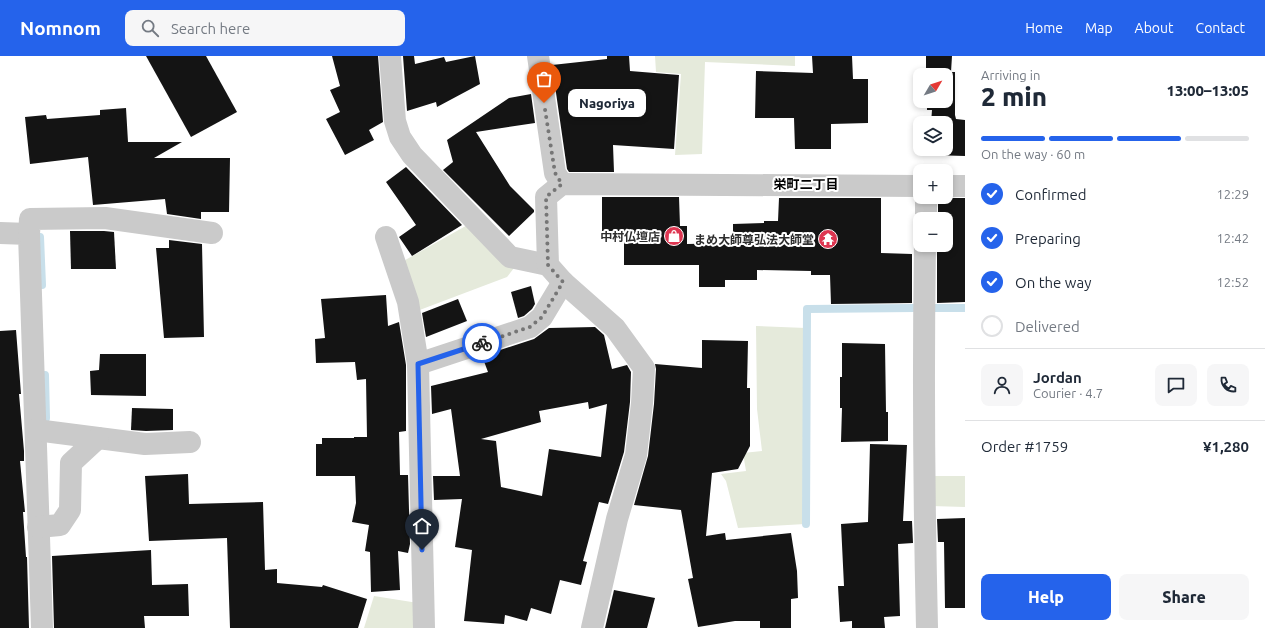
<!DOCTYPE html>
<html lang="en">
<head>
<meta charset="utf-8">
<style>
  :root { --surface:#fff; --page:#f6f6f7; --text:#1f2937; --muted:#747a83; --line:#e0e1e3; --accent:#2563eb }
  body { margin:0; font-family:Ubuntu,"Noto Sans JP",sans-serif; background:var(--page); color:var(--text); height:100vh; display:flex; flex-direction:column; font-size:15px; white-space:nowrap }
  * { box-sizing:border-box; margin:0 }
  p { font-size:13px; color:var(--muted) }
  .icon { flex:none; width:22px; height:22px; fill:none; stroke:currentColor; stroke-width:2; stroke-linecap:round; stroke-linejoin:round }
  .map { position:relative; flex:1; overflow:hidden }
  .sheet { display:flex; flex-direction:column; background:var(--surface); width:300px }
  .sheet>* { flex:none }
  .needle { width:26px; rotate:51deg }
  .fabs { position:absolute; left:913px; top:12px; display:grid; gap:8px }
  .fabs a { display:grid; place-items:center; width:40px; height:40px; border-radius:8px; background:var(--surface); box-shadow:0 2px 6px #0003; font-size:20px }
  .pin { position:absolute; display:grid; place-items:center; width:34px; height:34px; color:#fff; margin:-41px -17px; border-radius:50% 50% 50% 0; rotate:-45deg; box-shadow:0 0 4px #0007 }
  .pin .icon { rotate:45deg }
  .courier { position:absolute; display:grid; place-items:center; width:40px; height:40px; margin:-20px; border:3px solid #2563eb; border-radius:50%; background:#fff; color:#222; box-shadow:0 1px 5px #0007 }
  .bubble { position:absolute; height:28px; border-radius:8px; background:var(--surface); box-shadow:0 2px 6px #0003; font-size:13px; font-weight:800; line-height:28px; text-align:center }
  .head em { font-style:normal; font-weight:800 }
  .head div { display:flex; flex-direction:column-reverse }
  .head { display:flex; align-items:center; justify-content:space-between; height:68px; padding:0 16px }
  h1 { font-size:26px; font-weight:800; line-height:30px }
  .bar { display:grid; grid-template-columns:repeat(4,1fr); gap:6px 4px; align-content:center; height:48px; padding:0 16px }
  .bar i { height:5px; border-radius:3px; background:var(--line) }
  .bar .selected { background:var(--accent) }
  .bar p { grid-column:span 4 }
  .line { display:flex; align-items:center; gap:10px; padding:0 16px; border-top:1px solid var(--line) }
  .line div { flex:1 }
  .round { display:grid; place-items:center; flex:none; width:42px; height:42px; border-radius:8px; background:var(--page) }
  ol { padding:0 16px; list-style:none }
  li { display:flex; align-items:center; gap:12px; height:44px }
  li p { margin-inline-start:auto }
  li .icon { padding:4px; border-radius:50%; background:var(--accent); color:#fff; stroke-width:4 }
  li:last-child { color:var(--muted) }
  li i { width:22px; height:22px; border:2px solid var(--line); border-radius:50% }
  .button { display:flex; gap:8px; margin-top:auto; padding:8px 16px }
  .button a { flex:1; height:46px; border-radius:8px; background:var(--accent); color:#fff; font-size:16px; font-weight:800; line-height:46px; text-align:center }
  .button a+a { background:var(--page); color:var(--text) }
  header { display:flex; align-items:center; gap:24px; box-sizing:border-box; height:56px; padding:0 20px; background:var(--accent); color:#fff }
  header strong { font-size:19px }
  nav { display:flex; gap:22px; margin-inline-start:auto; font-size:14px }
  .search { width:280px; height:36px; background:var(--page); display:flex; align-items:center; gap:10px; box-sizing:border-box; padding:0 14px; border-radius:8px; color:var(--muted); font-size:15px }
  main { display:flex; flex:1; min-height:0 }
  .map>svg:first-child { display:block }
  .green { fill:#e5eadb }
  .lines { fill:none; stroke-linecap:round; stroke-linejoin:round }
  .stream { stroke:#c8dfea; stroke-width:8 }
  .building { fill:#141414; fill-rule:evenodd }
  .minor { stroke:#cacaca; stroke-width:22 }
  .done { stroke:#767676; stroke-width:4; stroke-dasharray:0 7.2 }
  .route { stroke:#2563eb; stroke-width:5 }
  .labels { text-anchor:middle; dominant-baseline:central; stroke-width:4; stroke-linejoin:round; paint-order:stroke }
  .poi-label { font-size:12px; font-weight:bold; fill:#2d2d2d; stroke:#fff; text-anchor:end }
  .neighbourhood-label { font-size:13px; font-weight:bold; fill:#000; stroke:#fff }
</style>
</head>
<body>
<header>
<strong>Nomnom</strong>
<div class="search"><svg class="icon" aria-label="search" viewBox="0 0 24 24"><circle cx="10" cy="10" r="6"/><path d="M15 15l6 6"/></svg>Search here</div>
<nav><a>Home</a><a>Map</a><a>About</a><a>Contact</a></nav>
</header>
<main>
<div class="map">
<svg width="965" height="572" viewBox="0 0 965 572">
  <rect width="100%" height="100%" fill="#fff"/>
  <g class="green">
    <polygon points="655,0 795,0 795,10 705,6 702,98 675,99 681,18 656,16"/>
    <polygon points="471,167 514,212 507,221 417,255 400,207"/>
    <polygon points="756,270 806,272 804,355 805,468 738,472 726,425 721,418 746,415 743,397 762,395 757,353"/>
    <polygon points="931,420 965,420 965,451 931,450"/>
    <polygon points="374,540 418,547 419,572 364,572"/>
  </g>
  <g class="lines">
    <g class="stream">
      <polyline points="40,181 42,229"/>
      <polyline points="930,252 965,252"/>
      <polyline points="45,319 46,362"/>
      <polyline points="806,468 807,253 915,252"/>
    </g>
  </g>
  <g class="building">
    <polygon points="146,0 206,0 237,56 191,81"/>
    <polygon points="332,0 378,0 383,66 369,74 374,84 345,99 326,63 340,56 330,34 340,30"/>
    <polygon points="403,0 414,0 415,8 444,1 446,6 475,0 480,28 437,51 436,46 407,55"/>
    <polygon points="607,0 629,0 630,15 679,19 674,93 613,89 614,116 569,116 567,113 552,9 607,3"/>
    <polygon points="812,0 852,0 853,23 868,23 868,67 831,68 831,93 795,93 794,62 755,62 756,15 813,17"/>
    <polygon points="926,0 952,0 951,16 955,16 955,59 956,63 965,64 965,100 931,99 931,93 946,93 946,67 931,67 932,54 927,54 927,45 946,45 946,19 926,19"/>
    <polygon points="531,38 535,67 476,76 510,130 534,154 534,156 509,180 443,114 453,106 447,84 509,42"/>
    <polygon points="126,52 128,86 182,86 154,102 230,102 229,156 201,156 201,163 167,158 165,143 93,149 88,101 30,108 25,61 46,59 47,63 100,59 100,54"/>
    <polygon points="406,111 462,169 412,200 399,181 416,169 386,126"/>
    <polygon points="602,141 679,141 680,170 687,170 687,188 733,187 733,168 764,167 764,165 778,165 779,142 881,142 881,197 912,198 912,247 831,248 830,219 811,219 811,215 757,214 757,224 725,224 725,231 699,231 699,209 624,209 624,182 602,182"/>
    <polygon points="938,141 946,142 965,142 965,246 937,247 937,189 946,189 946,163 938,163"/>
    <polygon points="70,175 104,175 114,176 116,213 71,213"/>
    <polygon points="169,184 202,188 204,281 164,282 156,192 169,192"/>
    <polygon points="531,230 535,248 532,253 524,260 518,262 511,236"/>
    <polygon points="386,239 388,270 399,266 406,309 406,375 399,376 400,419 408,419 410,488 408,497 398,495 400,534 371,536 370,496 365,495 369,469 352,466 356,447 355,420 316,420 316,388 322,388 322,382 354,382 354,381 367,381 366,323 357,324 355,306 316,307 315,283 325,282 321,243"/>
    <polygon points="458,243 467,265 426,281 422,257"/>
    <path d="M595 271 604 279 612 313 627 309 631 316 630 346 624 396 608 448 599 446 583 505 587 506 581 529 560 524 551 558 531 552 527 565 505 559 504 568 464 565 472 494 455 491 462 443 434 444 433 420H460L451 353 432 358 431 330 488 316 482 300 534 283 549 272ZM588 346 589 353 607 348 601 401 549 393 542 440 501 431 496 385 481 383 541 366 539 355Z"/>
    <polygon points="16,274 21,338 19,338 24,395 24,405 20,405 25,456 23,456 26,501 27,501 29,572 0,572 0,275"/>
    <polygon points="702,284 748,285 747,332 750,332 750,390 738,413 712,417 706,480 725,477 726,484 791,477 797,515 798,542 791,543 791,572 760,572 760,565 735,565 698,571 688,523 693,522 681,454 634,449 648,400 654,348 656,313 655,308 702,312"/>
    <polygon points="842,287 885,288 886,356 888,356 888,385 841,386 842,352 840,352 840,321 842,321"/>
    <polygon points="100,298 146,298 146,340 91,339 90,315 99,314"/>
    <polygon points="132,352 173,353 173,374 146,375 131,374"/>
    <polygon points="870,388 907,389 903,465 912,465 913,487 898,488 900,560 884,561 885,572 852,572 852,565 840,566 838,530 844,530 841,468 868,466"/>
    <polygon points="188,418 189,448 263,446 265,514 277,513 277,527 322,531 323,529 367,543 358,572 230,572 227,482 149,485 145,420"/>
    <polygon points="965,462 965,552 945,552 944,486 938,486 937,463"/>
    <polygon points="151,494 152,529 188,528 189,560 144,560 145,572 54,572 52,500"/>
    <polygon points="614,534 655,542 647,572 605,572"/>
  </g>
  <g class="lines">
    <g class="minor">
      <polyline points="390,0 395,65 400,81 412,99 510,201 548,209"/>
      <polyline points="538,0 555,117 562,128"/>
      <polyline points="946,130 965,130"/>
      <polyline points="926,163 926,141"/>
      <polyline points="0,177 29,178 42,572"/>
      <polyline points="29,178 30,163 105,162 212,177"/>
      <polyline points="386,181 408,246 418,308"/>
      <path d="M925 189C923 317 924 444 927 572"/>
      <polyline points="36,374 145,388 190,386"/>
      <polyline points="38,471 60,469 70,454 71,407 98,382"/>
      <polyline points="424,572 418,308 530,271 542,261 563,226"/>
      <polyline points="592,572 617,463 636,399 642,347 644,312 615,272 563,226 548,209 546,141 562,128 920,130"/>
    </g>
  </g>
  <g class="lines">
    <polyline class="done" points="482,287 530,271 542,261 563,226 548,209 546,141 562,128 555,117 544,47"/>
    <polyline class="route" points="422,494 418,308 482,287"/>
  </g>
  <defs>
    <symbol id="shop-disc" viewBox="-11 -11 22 22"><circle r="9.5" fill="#de3651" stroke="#fff"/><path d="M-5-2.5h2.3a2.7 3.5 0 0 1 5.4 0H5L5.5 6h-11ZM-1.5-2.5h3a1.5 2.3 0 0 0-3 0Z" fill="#fff"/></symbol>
    <symbol id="temple-disc" viewBox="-11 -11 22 22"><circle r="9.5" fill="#de3651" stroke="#fff"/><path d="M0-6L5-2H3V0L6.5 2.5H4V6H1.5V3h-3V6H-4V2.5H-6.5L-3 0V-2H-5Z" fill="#fff"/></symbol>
  </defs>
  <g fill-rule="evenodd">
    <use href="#shop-disc" x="663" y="169" width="22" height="22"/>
    <use href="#temple-disc" x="817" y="172" width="22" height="22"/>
  </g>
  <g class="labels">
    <g class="poi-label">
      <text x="660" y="180">中村仏壇店</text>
      <text x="814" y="183">まめ大師尊弘法大師堂</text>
    </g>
    <g class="neighbourhood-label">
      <text x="806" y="128">栄町二丁目</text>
    </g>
  </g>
</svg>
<div class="fabs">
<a><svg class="needle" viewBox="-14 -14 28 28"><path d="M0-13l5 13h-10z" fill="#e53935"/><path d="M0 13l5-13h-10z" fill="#747a83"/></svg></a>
<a><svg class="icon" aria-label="layers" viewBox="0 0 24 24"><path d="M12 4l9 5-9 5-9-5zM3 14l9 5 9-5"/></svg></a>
<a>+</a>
<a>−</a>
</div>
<div class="pin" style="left:544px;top:47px;background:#ea580c"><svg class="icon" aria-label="bag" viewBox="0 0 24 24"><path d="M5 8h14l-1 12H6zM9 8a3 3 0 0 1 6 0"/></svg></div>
<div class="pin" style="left:422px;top:494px;background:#1f2937"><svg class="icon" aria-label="home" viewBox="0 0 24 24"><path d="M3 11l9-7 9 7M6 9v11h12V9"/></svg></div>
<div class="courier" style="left:482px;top:287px"><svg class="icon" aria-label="bike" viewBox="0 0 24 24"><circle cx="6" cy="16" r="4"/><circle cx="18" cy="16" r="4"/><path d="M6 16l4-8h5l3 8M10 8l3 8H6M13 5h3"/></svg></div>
<div class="bubble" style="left:568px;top:33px;width:78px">Nagoriya</div>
</div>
<section class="sheet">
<div class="head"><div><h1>2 min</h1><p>Arriving in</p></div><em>13:00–13:05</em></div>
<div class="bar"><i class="selected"></i><i class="selected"></i><i class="selected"></i><i></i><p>On the way · 60 m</p></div>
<ol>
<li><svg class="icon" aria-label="check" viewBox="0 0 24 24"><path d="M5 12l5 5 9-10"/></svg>Confirmed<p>12:29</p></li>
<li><svg class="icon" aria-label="check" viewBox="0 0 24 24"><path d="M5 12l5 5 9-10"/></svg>Preparing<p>12:42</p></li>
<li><svg class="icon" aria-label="check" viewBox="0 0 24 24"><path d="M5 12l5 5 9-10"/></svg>On the way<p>12:52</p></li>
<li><i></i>Delivered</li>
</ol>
<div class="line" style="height:72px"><a class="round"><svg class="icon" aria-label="person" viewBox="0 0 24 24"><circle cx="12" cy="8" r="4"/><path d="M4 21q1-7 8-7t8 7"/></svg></a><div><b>Jordan</b><p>Courier · 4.7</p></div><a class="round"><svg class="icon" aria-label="chat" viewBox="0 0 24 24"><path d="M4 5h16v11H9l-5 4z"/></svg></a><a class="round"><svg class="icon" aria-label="phone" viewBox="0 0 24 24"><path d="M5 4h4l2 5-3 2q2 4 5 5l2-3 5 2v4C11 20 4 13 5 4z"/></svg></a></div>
<div class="line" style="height:52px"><div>Order #1759</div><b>¥1,280</b></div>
<div class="button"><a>Help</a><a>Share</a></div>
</section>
</main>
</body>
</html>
